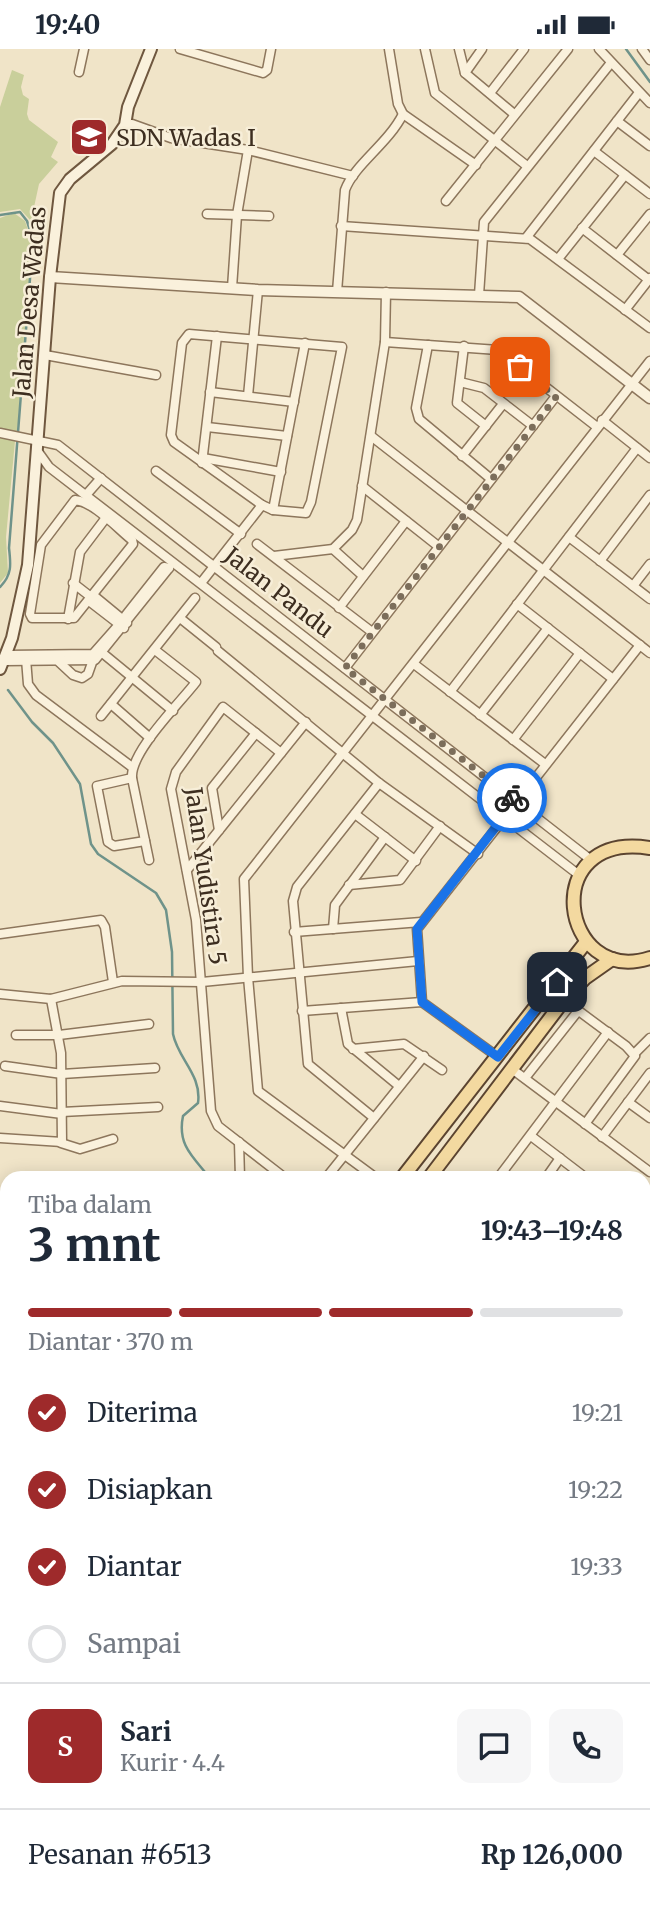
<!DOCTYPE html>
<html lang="id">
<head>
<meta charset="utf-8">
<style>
  :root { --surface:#fff; --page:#f6f6f7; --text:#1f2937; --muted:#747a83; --line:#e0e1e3; --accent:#9e2a2b }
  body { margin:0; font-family:Merriweather,serif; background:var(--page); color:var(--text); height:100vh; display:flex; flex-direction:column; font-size:26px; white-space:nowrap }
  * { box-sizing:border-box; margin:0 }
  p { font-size:23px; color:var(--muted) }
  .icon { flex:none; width:38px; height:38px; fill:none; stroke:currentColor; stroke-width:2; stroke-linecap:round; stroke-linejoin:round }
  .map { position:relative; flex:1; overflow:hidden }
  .panel { position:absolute; left:0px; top:1122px; width:651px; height:744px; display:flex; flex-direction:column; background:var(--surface); border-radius:21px 21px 0 0; box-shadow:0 4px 18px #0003 }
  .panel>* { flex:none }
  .pin { position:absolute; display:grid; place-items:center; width:60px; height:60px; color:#fff; margin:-30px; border-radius:14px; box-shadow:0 4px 10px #0006 }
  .courier { position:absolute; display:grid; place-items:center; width:70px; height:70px; margin:-35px; border:5px solid #1a73e8; border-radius:50%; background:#fff; color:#222; box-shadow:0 2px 9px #0007 }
  .head em { font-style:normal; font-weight:700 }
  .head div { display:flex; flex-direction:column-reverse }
  .head { display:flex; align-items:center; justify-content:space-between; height:119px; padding:0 28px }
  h1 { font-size:46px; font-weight:700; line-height:52px }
  .bar { display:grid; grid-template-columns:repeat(4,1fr); gap:10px 7px; align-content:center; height:84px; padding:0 28px }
  .bar i { height:9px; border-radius:5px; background:var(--line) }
  .bar .on { background:var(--accent) }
  .bar p { grid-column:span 4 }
  .line { display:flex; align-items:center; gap:18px; padding:0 28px; border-top:2px solid var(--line) }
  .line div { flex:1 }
  .round { display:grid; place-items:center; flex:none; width:74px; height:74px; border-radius:14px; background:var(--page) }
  ol { padding:0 28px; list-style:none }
  li { display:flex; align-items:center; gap:21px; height:77px }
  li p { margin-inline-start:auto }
  li .icon { padding:7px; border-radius:50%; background:var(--accent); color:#fff; stroke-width:4 }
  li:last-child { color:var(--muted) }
  li i { width:38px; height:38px; border:4px solid var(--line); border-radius:50% }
  .status { display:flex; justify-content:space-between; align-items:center; height:49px; padding:0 35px; background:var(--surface); direction:ltr }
  .status svg { height:19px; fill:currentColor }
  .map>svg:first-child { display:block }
  .farmland { fill:#e6deb5 }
  .green { fill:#c9cf9b }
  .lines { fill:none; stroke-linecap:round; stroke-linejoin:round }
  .stream { stroke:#6f938a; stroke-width:2.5 }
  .minor-casing { stroke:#8d765c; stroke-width:11 }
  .tertiary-casing { stroke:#8d765c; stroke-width:13 }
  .secondary-casing { stroke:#6f573f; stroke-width:14 }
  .primary-casing { stroke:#5b4430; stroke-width:16 }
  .minor { stroke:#faf1dc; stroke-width:8 }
  .tertiary { stroke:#faf1dc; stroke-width:10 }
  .secondary { stroke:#faf1dc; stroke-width:10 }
  .primary { stroke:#f3d9a0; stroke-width:12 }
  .done { stroke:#7c6e5b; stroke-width:7; stroke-dasharray:0 12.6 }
  .route { stroke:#1a73e8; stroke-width:9 }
  .labels { text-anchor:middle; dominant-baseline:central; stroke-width:5; stroke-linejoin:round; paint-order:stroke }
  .poi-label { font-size:23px; fill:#3d2e20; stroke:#f7eed8; text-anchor:start }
  .street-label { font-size:23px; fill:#3d2e20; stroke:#f7eed8 }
</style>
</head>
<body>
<div class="status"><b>19:40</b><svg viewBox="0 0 49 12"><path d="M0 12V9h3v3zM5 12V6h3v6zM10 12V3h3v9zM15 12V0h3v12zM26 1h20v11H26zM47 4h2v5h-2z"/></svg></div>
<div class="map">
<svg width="650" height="1865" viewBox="0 0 650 1865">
  <rect width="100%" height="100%" fill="#f0e4c8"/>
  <polygon class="farmland" points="644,1823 650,1823 650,1865 605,1865 604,1859 644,1858"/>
  <g class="green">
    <polygon points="12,21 24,26 21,38 23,46 29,50 27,65 29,71 58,93 51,108 58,113 39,135 31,172 20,160 0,163 0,58"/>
    <polygon points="14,164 25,172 32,193 17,387 0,382 0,169"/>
    <polygon points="0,387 15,392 6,488 8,524 0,534"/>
  </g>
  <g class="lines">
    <g class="stream">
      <polyline points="626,0 650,33"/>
      <path d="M0 166 20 163 27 172 33 191 9 499C11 516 12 526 0 538"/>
      <path d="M8 641 32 673 53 694 80 735 91 795 98 805 156 844 166 861 172 903 173 985C178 1010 202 1026 198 1054L183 1067C177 1096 193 1108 210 1129"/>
      <polyline points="1,1239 3,1175 7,1167"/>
    </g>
    <defs>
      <g id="minor">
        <polyline points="180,0 263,24 267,21 271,0"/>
        <polyline points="389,0 398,55 403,65 476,116"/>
        <polyline points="425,0 435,44 527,117"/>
        <polyline points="459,0 465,24 514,65"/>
        <polyline points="599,0 650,54"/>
        <polyline points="642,0 650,11"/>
        <polyline points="79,23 84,0"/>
        <polyline points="465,24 482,0"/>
        <polyline points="490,44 524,0"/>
        <polyline points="617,72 650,97"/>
        <polyline points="125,76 132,75 171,89 248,101 353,127"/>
        <polyline points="594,102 650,145"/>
        <polyline points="446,152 568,0"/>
        <polyline points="207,165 269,167"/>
        <polyline points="341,177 530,190 650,279"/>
        <polyline points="582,179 649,231"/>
        <polyline points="526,189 638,45"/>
        <polyline points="617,206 650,165"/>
        <polyline points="558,210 625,126"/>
        <polyline points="232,239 237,166 248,101"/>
        <path d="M337 243 345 141C354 116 388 95 403 65"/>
        <polyline points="479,246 484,173 610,15"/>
        <polyline points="625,261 650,229"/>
        <polygon points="189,285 342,298 311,453 306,464 273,461 262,456 174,393 171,386 182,294"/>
        <polyline points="385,293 498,301 597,378"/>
        <polyline points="428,296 416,359 419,370 491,430"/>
        <polyline points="464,297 457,354 486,377"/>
        <polyline points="45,306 156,326"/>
        <polyline points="460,333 484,339 533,377"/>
        <polyline points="210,343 294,353"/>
        <polyline points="248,347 258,241"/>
        <polyline points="602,371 650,409"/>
        <polyline points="207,378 287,387"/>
        <polyline points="0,384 58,396 591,811"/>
        <polyline points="371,387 650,604"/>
        <polyline points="39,404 49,418 579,826"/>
        <polyline points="462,407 503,355"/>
        <polyline points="203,409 281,423"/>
        <polyline points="202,414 217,287"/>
        <polyline points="156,422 241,485"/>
        <polyline points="362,437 438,497"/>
        <polyline points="86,446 101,429"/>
        <path d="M75 451C94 453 117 479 132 491L133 495 74 569H32L30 565 41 496Z"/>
        <polyline points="273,461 305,294"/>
        <polyline points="569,488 650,550"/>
        <polyline points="257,495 372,583"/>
        <polyline points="333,500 363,527"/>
        <polyline points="274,507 333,500 352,481 357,471 385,293 386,243"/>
        <polyline points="600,512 650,446"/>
        <polyline points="73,534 91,548"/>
        <polyline points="201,534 262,456"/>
        <polyline points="633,537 650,515"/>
        <polyline points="93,546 127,574"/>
        <polyline points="89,552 124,579"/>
        <polyline points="517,555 613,630"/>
        <polyline points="339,559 406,472"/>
        <polyline points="126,566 164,518 169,519"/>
        <polyline points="180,569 216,598"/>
        <polyline points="68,570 80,503 105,470"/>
        <polyline points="100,602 173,662"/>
        <polyline points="218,602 379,734 478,805"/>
        <polyline points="8,606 93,605 116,579"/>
        <polyline points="26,610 28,635 36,646 132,718"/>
        <polyline points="61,611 59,613 73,626 82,629 88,625 94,608"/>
        <polyline points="5,612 95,611 169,519"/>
        <polyline points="414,615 545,715"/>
        <polyline points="345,619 556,347"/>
        <polyline points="450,643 637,399"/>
        <polyline points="111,655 150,689"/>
        <polyline points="480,666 548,579"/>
        <polyline points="101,667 195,549"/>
        <polyline points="513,691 580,604"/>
        <polyline points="281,704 223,658 176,723 171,740 196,871 211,1062 218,1077 285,1129"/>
        <polyline points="132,729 97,737 108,793 114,797 145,792"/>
        <polyline points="355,765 416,812"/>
        <polyline points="219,781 212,739 256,684"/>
        <path d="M149 811 132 729C130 703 179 655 196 633L155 601"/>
        <polyline points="187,821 306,673"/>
        <polyline points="349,836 400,831 440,777"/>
        <polyline points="333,880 335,856 385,788"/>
        <polyline points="294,883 421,873"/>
        <polyline points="0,885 101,871 105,878 113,933"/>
        <polyline points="0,945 51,950 122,932 202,933 418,912"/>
        <polyline points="564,951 626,997 635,1007 585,1075"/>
        <polyline points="341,959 348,995 399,1037"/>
        <polyline points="302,962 422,953"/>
        <polyline points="16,986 59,986 149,975"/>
        <polyline points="353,1000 404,995 442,1021"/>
        <polyline points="634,1005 650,989"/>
        <polyline points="498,1008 422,953 417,880 640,596"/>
        <polyline points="5,1017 62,1025 155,1019"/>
        <polyline points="512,1020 650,1123"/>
        <polyline points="525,1029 578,962"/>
        <polyline points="628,1053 650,1069"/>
        <polyline points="0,1057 62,1065"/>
        <polyline points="62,1063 158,1058"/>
        <polyline points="374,1069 308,1015 293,852 297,838 379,734"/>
        <polyline points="531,1087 586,1129"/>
        <polyline points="602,1088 650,1024"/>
        <polyline points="0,1089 62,1093 61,1004 51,950"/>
        <polyline points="239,1093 240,1129"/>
        <polyline points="61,1094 80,1100 113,1090"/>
        <polyline points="326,1129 424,1007"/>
        <polyline points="376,1129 258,1042 248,928 244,830 650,312"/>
        <polyline points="498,1129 608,983"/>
        <polyline points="546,1129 560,1109"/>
        <polyline points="644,1178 650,1171"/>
        <polyline points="644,1252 650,1245"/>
        <polyline points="644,1272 650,1276"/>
        <polyline points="644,1331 650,1335"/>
        <polyline points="644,1388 650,1393"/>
        <polyline points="644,1443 650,1435"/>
        <polyline points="644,1500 650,1492"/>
        <polyline points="644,1524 645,1518"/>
        <polyline points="0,1529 7,1452"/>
        <polyline points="649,1679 650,1698"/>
        <polyline points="189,1858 189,1865"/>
        <polyline points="305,1858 305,1865"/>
        <polyline points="72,1865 72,1858"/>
      </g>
      <g id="tertiary">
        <polyline points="50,228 258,241 519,248 650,349"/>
        <polyline points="644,1706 650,1703"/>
        <polyline points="232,1865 274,1858"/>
      </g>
      <polyline id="secondary" points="0,620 12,589 28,516 50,228 60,144 70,130 112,95 125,76 128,58 151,0"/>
      <g id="primary">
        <path d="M650 799C537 781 560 938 650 909"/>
        <polyline points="402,1129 586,893"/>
        <polyline points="429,1129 564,951 585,929 612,910"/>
        <polyline points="0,1242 7,1248"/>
        <polyline points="0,1263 7,1269"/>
      </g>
    </defs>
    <use href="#minor" class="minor-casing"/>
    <use href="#tertiary" class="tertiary-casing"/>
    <use href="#secondary" class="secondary-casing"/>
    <use href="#primary" class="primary-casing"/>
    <use href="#minor" class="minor"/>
    <use href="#tertiary" class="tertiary"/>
    <use href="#secondary" class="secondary"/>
    <use href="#primary" class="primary"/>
  </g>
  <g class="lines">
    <polyline class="done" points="512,749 345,619 556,348 520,318"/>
    <polyline class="route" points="512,749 516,752 417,880 422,953 498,1008 557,933"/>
  </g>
  <defs>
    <symbol id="school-square" viewBox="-11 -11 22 22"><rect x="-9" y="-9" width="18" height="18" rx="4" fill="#9e2a2b" stroke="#f7eed8"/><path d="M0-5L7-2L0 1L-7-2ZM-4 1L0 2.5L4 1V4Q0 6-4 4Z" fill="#fff"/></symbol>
  </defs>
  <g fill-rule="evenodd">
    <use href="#school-square" x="67" y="66" width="44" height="44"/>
  </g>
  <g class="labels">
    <g class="poi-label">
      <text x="116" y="88">SDN Wadas I</text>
    </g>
    <g class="street-label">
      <text transform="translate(29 253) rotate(-85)">Jalan Desa Wadas</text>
      <text transform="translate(279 543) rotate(38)">Jalan Pandu</text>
      <text transform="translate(206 827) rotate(82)">Jalan Yudistira 5</text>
    </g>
  </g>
</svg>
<div class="pin" style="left:520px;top:318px;background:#ea580c"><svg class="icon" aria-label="bag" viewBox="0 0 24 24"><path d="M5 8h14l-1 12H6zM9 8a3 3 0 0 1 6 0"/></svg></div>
<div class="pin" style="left:557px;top:933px;background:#1f2937"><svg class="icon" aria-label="home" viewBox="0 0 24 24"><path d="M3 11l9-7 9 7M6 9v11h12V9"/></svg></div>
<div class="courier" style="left:512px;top:749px"><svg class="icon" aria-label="bike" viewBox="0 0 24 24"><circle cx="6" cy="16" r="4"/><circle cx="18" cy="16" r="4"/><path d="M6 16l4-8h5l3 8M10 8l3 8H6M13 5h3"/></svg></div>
<section class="panel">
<div class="head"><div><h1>3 mnt</h1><p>Tiba dalam</p></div><em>19:43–19:48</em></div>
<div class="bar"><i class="on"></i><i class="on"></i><i class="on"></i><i></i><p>Diantar · 370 m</p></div>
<ol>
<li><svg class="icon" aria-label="check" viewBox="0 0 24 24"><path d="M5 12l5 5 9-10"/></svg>Diterima<p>19:21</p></li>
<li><svg class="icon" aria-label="check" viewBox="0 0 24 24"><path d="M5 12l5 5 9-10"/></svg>Disiapkan<p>19:22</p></li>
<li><svg class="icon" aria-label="check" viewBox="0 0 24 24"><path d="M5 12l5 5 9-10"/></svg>Diantar<p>19:33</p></li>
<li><i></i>Sampai</li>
</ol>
<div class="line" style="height:126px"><b class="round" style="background:var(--accent);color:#fff">S</b><div><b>Sari</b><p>Kurir · 4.4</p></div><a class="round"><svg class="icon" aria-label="chat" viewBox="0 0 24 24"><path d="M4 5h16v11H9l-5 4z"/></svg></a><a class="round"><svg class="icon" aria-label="phone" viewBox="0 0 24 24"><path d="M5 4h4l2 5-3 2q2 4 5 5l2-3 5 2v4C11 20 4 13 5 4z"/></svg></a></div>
<div class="line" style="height:91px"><div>Pesanan #6513</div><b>Rp 126,000</b></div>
</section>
</div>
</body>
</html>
